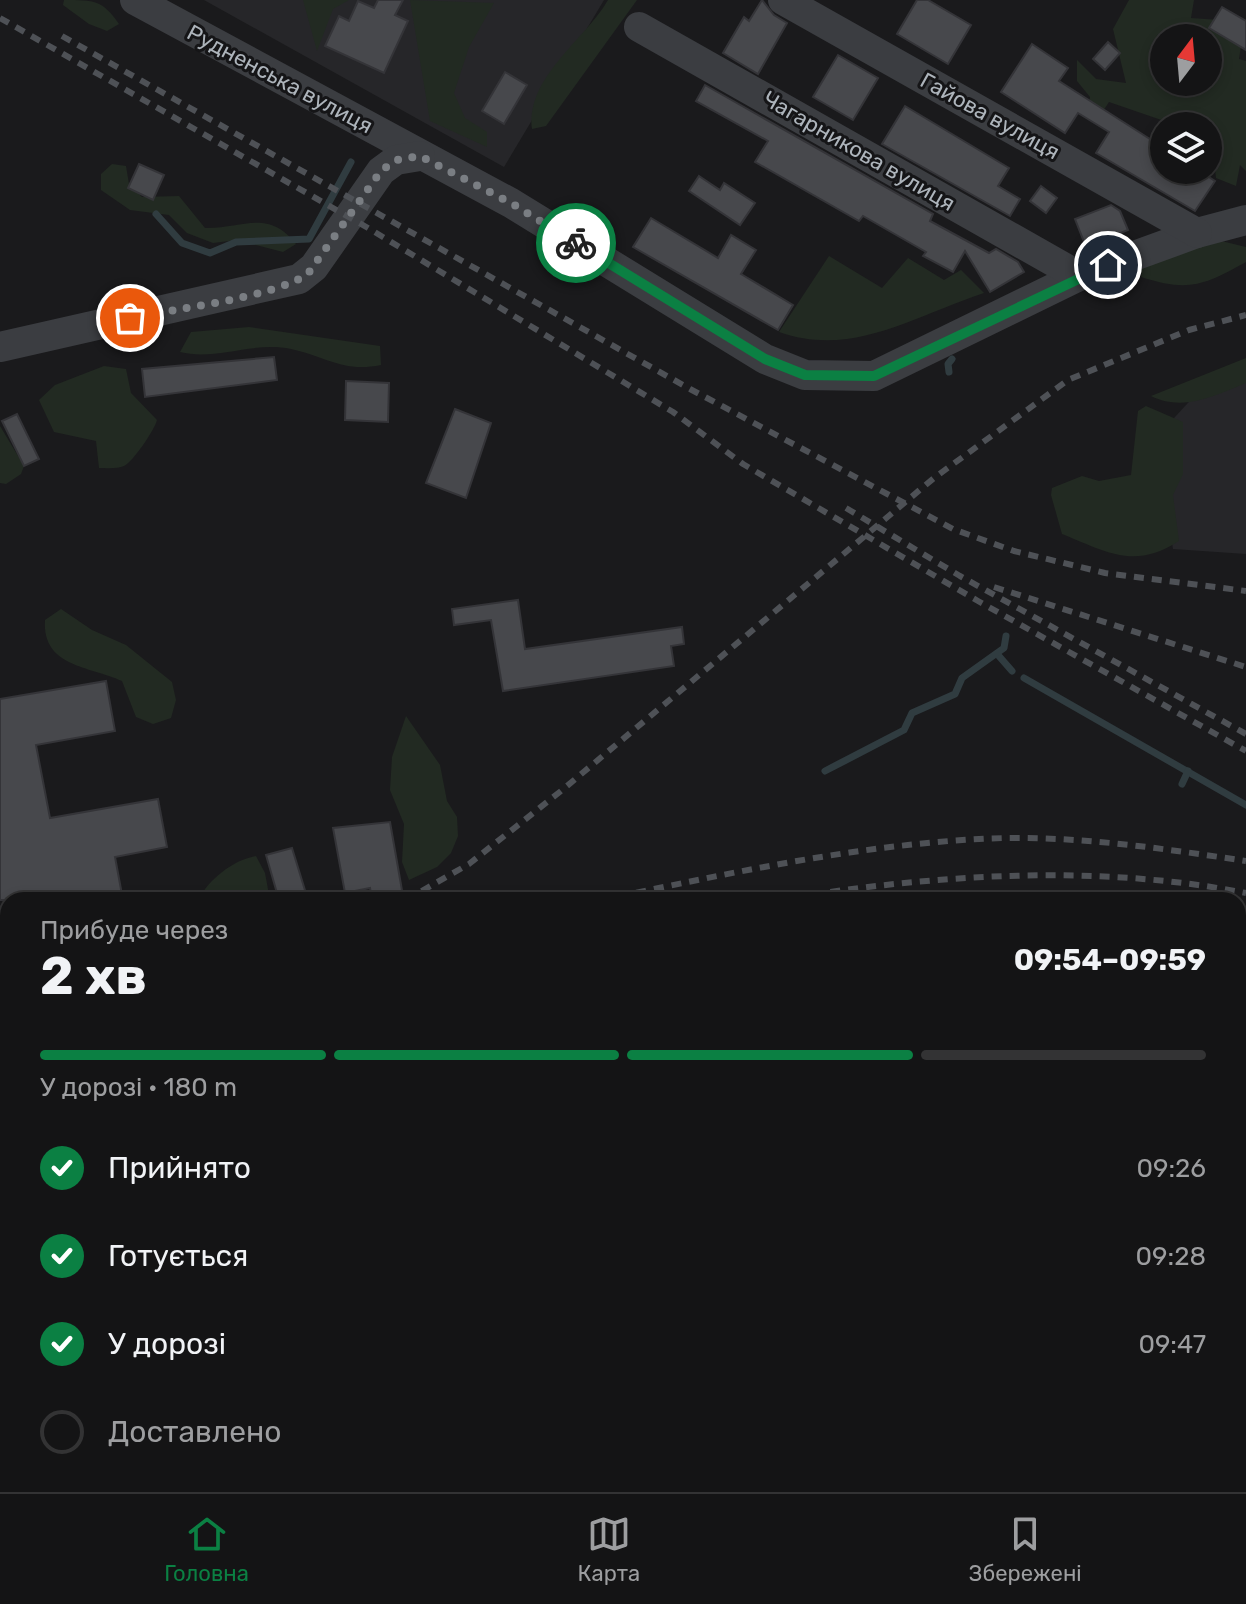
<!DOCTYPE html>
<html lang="uk">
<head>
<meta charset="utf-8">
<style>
  :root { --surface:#141415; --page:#212122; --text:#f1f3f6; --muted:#9d9ea0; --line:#333334; --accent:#0b8043 }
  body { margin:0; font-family:Rubik,sans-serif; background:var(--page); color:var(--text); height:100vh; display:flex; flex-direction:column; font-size:30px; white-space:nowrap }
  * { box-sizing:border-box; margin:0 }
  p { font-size:26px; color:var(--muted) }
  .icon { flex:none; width:44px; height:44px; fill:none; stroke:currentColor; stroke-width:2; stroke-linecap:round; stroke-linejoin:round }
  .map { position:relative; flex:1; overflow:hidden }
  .details { position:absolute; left:0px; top:892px; width:1246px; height:600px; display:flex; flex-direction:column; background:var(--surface); border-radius:24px 24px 0 0; box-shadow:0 4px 12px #0003,0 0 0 2px var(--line) }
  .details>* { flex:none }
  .needle { width:52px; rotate:16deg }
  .buttons { position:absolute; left:1150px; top:24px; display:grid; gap:16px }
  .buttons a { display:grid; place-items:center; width:72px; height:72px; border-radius:50%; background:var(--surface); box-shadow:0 4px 12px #0003,0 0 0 2px var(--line); font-size:40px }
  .pin { position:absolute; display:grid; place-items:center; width:68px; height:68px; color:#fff; margin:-34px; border:4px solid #fff; border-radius:50%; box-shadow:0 2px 8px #0007 }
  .courier { position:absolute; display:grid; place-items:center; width:80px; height:80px; margin:-40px; border:6px solid #0b8043; border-radius:50%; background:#fff; color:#222; box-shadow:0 2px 10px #0007 }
  .summary em { font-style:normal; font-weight:700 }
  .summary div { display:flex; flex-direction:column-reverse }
  .summary { display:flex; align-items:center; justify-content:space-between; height:136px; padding:0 40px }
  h1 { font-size:52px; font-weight:700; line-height:60px }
  .bar { display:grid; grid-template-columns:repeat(4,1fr); gap:12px 8px; align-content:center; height:96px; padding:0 40px }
  .bar i { height:10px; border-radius:6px; background:var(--line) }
  .bar .current { background:var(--accent) }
  .bar p { grid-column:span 4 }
  ol { padding:0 40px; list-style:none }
  li { display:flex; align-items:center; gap:24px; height:88px }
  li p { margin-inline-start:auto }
  li .icon { padding:8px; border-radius:50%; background:var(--accent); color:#fff; stroke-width:4 }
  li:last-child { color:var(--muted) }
  li i { width:44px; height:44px; border:4px solid var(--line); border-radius:50% }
  .tab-bar { display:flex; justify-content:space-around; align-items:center; height:112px; border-top:2px solid var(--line); background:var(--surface); font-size:22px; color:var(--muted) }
  .tab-bar a { display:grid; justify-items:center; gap:4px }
  .tab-bar .current { color:var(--accent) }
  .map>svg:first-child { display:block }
  .built { fill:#262629 }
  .green { fill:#222a22; fill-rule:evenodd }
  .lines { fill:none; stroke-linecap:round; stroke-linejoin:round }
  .stream { stroke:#303c40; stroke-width:7 }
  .building { fill:#47484c; stroke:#343438; stroke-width:2 }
  .minor { stroke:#3b3d41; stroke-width:30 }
  .rail { stroke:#4e5156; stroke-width:6; stroke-dasharray:10 8; stroke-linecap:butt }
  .done { stroke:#7a7e83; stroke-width:8; stroke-dasharray:0 14.4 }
  .route { stroke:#0b8043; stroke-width:10 }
  .labels { text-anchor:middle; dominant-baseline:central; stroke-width:6; stroke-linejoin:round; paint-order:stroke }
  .street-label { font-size:22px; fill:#adb4bb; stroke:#151517 }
</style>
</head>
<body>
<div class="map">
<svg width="1246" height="1492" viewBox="0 0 1246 1492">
  <rect width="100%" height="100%" fill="#1a1a1c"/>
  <g class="built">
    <polygon points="204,0 604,0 504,167"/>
    <polygon points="1246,374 1246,554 1173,549 1163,490 1164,429 1198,392"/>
    <polygon points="1246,985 1246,1492 636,1492 632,1484 1238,1484 1238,986"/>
  </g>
  <g class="green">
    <path d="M64 0C95 0 102 0 119 24L107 31 89 24 63 5Z"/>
    <polygon points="303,0 349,0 333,9 317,51"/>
    <polygon points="410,0 494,3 469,47 454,93 465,118 487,132 487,147 430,121"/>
    <path d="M608 0H637L546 126 532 129C526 77 584 41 608 0Z"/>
    <path d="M1129 0H1194L1191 18 1219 20 1243 33 1239 59 1246 61V171L1240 165 1236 186 1216 178 1210 124 1196 119 1173 124 1109 102 1097 120 1088 115 1090 97 1077 81V60L1096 79 1126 83 1113 29ZM1164 38H1208V82H1164Z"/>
    <path d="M112 164 126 166 129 184 142 197 179 196 205 228C243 229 267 208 296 244L283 252 237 240 213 243 187 233 169 215 130 210 101 190V174Z"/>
    <path d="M1209 238 1246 247V262C1203 286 1188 292 1141 277L1142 266Z"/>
    <path d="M829 256 882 288 908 258 944 280 961 270 984 293C914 316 853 358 779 332Z"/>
    <path d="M249 327 380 346 381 365C343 373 325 356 291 349 252 341 216 361 180 352L191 332Z"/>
    <path d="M1246 358V383C1214 396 1183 412 1151 396Z"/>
    <path d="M104 366 126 369 131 393 157 420C155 429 133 462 124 466 118 469 106 468 99 468L96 441 54 432 39 400 55 385Z"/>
    <path d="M1146 406 1183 422V474L1173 495 1179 541C1134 570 1107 552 1062 534L1051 495 1052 488 1082 476 1099 481 1131 475 1138 411Z"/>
    <polygon points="0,426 24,466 21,474 6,484 0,483"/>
    <path d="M61 609 92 630 126 645 172 682 176 700 171 718 153 724 136 717 122 681C89 666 42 667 45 620Z"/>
    <polygon points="406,716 440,765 447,801 457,817 458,836 451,853 437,867 409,880 402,862 404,824 390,790 392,757"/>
    <path d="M256 856 265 873 270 900H198C209 879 233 860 256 856Z"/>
    <polygon points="1238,949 1246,951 1246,1068 1238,1058"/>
  </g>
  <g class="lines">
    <g class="stream">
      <polyline points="156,214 182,243 210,253 236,242 309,239 351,162"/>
      <polyline points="949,372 948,364 952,359"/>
      <polyline points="998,655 1012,671"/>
      <polyline points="1024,678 1246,805"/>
      <polyline points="825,771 904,730 912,713 955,694 962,678 1004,648 1006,636"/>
      <polyline points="1182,784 1188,771"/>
    </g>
  </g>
  <g class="building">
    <polygon points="378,0 403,0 395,15 408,21 384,73 325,46 339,16 349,21 358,1 374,8"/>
    <polygon points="762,0 774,15 787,23 758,74 723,53 744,17 749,21"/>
    <polygon points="917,0 928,0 971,25 948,64 897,34"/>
    <polygon points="1222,7 1246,21 1246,50 1209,28"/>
    <polygon points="1108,42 1120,53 1105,70 1093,59"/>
    <polygon points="1032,44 1068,68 1059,81 1164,148 1164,170 1198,170 1215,181 1195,211 1096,153 1109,132 1078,113 1065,133 1001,92"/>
    <polygon points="838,55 878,78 853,120 813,97"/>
    <polygon points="505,72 527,85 504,124 482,111"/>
    <polygon points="705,85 933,214 930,221 989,253 996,249 1018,262 1024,272 990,292 965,251 953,272 923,256 926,252 863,216 859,221 755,162 768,141 696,101"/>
    <polygon points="905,106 1009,168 998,186 1020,199 1010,216 882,144"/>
    <polygon points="139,164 164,175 153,200 128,188"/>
    <polygon points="699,176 720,190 724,183 755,203 740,225 689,191"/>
    <polygon points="1041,186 1057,198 1046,213 1030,201"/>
    <polygon points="1111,205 1120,211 1128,230 1086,247 1075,219"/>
    <polygon points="651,218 718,258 731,235 756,250 741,274 793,305 778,330 633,247"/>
    <polygon points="274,357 277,380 145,397 142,369"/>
    <polygon points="346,381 389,383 388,422 345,420"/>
    <polygon points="455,409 491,423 466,498 426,483"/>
    <polygon points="17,414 39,459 24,466 2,421"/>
    <polygon points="518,600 525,649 682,627 684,644 671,646 674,666 503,691 491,620 454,625 452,609"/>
    <polygon points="106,681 115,731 36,745 50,818 158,799 167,847 115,857 123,900 0,900 0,699"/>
    <polygon points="390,822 403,896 372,900 370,888 345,893 333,828"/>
    <polygon points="292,848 308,900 279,900 266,855"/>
  </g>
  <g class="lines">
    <g class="minor">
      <polyline points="135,0 511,203 765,359 805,375 874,376 1079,276 1197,233 1246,220"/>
      <polyline points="783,0 1197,233"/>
      <polyline points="639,27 1079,276"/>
      <polyline points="0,347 299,279 314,267 381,171 396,160 420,156"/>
      <polyline points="615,1484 619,1492"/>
      <polyline points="0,1491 15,1484"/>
    </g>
    <g class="rail">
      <polyline points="0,18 368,228 673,412 743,464 978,601 1246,751"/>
      <polyline points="62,36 690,389 953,529 1014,551 1105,573 1246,591"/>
      <polyline points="846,508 960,576 1246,734"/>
      <polyline points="994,587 1246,667"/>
      <polyline points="406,900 469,864 561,791 934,478 1068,380 1189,330 1246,315"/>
      <path d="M601 900C727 874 851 846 979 839 1068 834 1159 848 1246 861"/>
      <path d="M777 900C931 875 1092 863 1246 893"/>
      <polyline points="1238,942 1246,944"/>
      <polyline points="0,1021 8,1019"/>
      <polyline points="0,1043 8,1042"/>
      <polyline points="0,1066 8,1065"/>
      <polyline points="0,1090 8,1090"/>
    </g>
  </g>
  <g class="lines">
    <path class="done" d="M130 318C180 308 265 299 307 275L381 171 396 160 420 156 511 203 576 243"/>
    <polyline class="route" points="576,243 765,359 805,375 874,376 1108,265"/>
  </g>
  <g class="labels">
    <g class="street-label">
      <text transform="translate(280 79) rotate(28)">Рудненська вулиця</text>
      <text transform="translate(990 116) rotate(29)">Гайова вулиця</text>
      <text transform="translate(859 151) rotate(30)">Чагарникова вулиця</text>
    </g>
  </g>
</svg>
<div class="buttons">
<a><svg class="needle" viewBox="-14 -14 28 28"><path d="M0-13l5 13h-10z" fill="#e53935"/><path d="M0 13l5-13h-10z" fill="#9d9ea0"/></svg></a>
<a><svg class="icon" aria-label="layers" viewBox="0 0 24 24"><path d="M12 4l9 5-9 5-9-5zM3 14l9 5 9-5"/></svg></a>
</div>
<div class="pin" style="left:130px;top:318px;background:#ea580c"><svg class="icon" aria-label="bag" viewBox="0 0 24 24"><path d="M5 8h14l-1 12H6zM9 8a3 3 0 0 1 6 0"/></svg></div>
<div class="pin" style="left:1108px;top:265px;background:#1f2937"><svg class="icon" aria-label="home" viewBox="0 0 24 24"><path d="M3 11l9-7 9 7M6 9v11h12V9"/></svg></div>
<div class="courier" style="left:576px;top:243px"><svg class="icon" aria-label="bike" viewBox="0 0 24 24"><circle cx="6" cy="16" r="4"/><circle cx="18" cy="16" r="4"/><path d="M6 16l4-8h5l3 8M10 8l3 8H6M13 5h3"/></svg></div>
<section class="details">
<div class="summary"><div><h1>2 хв</h1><p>Прибуде через</p></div><em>09:54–09:59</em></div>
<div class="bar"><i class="current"></i><i class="current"></i><i class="current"></i><i></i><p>У дорозі · 180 m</p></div>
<ol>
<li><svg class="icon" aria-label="check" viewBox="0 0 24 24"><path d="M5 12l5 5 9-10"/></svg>Прийнято<p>09:26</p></li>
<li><svg class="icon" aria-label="check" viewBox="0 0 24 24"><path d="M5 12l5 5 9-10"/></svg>Готується<p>09:28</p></li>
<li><svg class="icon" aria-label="check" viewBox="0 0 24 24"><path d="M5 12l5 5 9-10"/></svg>У дорозі<p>09:47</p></li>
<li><i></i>Доставлено</li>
</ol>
</section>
</div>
<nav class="tab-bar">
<a class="current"><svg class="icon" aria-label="home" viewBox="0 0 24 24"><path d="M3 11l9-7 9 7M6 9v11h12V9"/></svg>Головна</a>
<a><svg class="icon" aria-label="map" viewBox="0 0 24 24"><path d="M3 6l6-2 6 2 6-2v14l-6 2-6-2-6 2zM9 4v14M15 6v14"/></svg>Карта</a>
<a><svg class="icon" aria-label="saved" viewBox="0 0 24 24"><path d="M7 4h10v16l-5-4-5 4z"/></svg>Збережені</a>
</nav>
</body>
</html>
